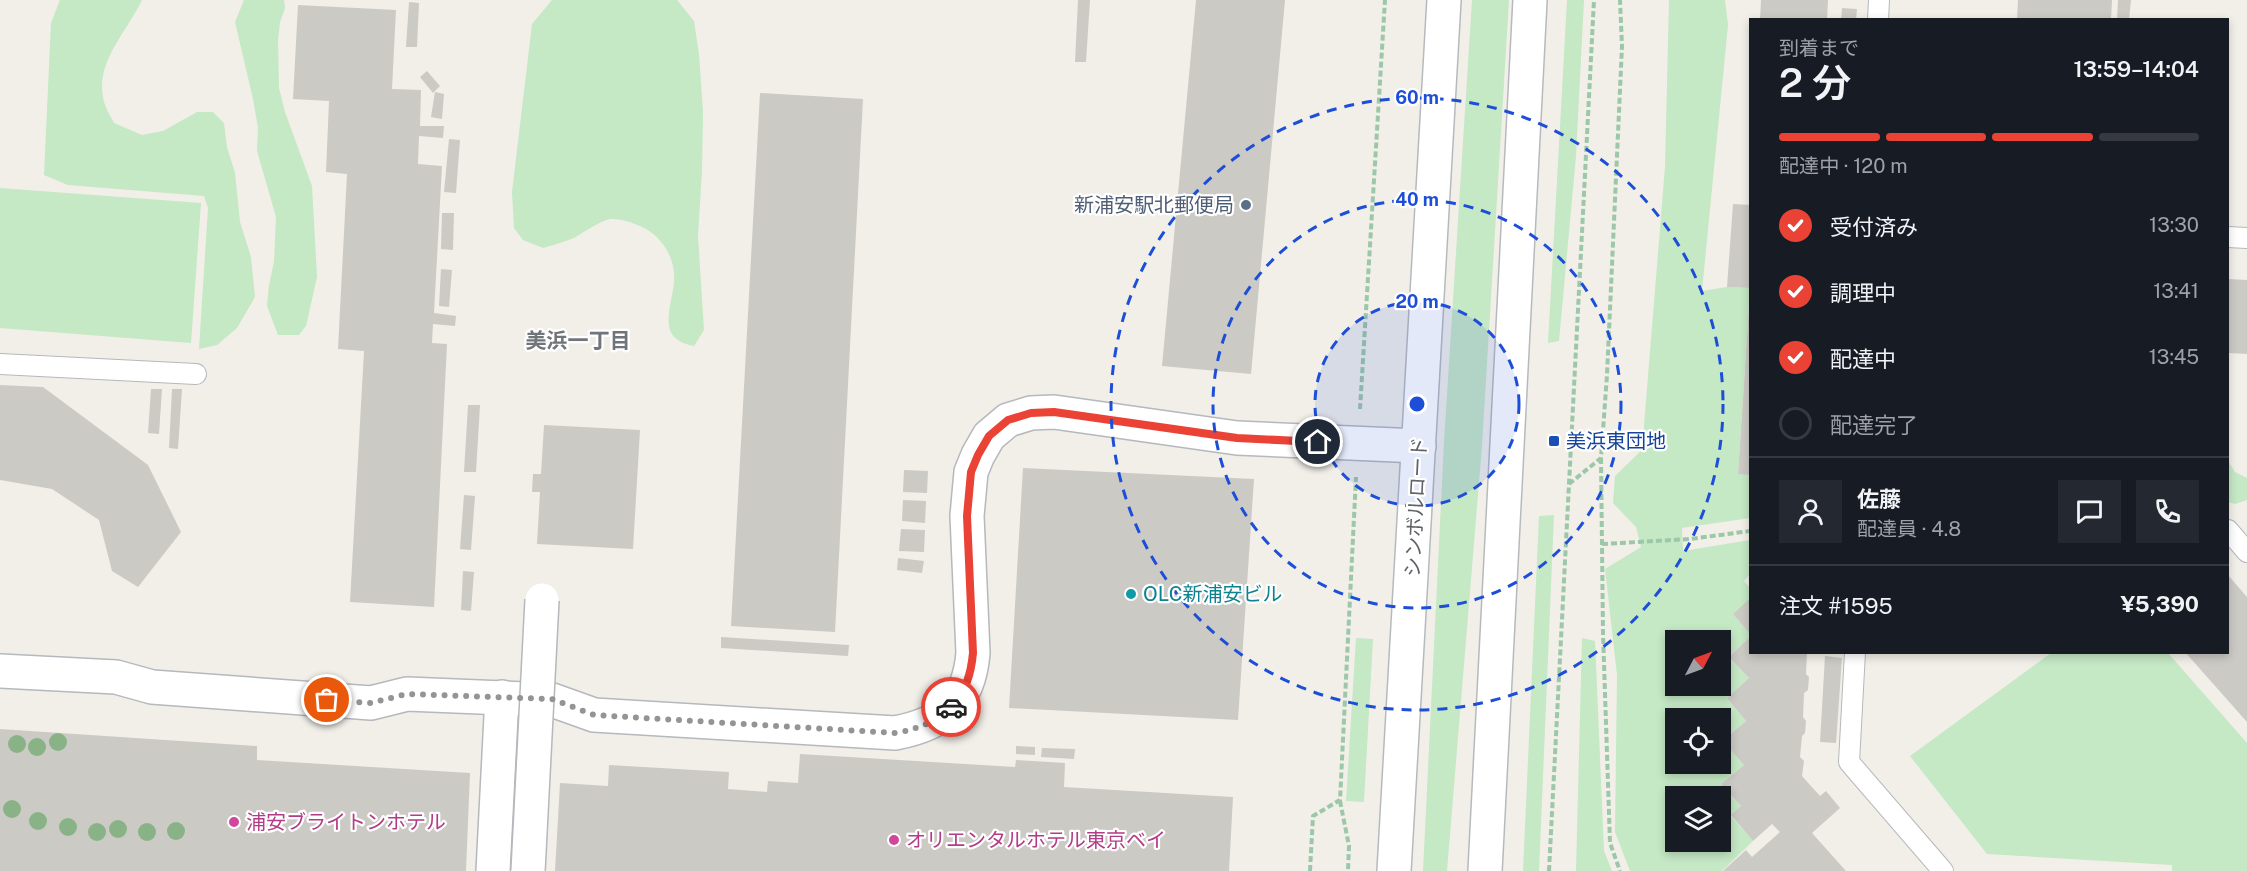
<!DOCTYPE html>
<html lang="ja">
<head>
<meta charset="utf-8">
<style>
  :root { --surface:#171b24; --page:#242831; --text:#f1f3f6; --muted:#9ea1a6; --line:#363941; --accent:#ea4335 }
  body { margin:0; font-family:"Public Sans","Noto Sans JP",sans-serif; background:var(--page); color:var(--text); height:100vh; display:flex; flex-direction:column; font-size:22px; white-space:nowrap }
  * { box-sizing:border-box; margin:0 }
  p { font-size:20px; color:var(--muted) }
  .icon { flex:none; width:33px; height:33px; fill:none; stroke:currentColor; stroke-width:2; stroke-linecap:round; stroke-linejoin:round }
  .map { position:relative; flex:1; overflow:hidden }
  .details { position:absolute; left:1749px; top:18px; width:480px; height:636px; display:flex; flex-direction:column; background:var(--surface); border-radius:0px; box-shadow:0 3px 9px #0003 }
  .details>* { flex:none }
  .needle { width:39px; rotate:49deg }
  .tools { position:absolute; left:1665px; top:630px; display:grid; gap:12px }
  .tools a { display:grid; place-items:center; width:66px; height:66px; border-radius:0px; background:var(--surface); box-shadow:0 3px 9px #0003; font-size:30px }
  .pin { position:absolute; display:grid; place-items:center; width:51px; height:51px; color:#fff; margin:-26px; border:3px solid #fff; border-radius:50%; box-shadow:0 2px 6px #0007 }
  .courier { position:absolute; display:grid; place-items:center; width:60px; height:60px; margin:-30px; border:4px solid #ea4335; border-radius:50%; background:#fff; color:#222; box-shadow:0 2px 8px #0007 }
  .headline em { font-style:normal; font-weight:600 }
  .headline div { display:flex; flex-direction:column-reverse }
  .headline { display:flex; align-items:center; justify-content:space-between; height:102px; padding:0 30px }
  h1 { font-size:39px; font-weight:600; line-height:45px }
  .bar { display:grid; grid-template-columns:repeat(4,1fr); gap:9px 6px; align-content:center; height:72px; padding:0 30px }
  .bar i { height:8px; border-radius:4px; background:var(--line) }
  .bar .active { background:var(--accent) }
  .bar p { grid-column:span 4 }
  .line { display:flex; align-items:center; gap:15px; padding:0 30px; border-top:2px solid var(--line) }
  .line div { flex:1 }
  .round { display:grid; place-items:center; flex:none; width:63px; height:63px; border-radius:0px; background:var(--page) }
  ol { padding:0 30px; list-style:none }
  li { display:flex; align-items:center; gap:18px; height:66px }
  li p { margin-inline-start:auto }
  li .icon { padding:6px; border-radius:50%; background:var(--accent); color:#fff; stroke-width:4 }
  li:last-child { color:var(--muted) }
  li i { width:33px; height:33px; border:3px solid var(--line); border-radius:50% }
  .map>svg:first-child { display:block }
  .green { fill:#c5e8c5; fill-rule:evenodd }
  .building { fill:#cccac5 }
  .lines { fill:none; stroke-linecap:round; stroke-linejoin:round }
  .lane-casing { stroke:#b5b8bc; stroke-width:22 }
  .street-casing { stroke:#b5b8bc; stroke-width:36 }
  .secondary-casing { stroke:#b6babf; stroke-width:36 }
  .path { stroke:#9cc7a9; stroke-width:4; stroke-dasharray:6 3; stroke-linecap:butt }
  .lane { stroke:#fff; stroke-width:20 }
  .street { stroke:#fff; stroke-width:33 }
  .secondary { stroke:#fff; stroke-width:33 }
  .street-bridge-casing { stroke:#b5b8bc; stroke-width:36; stroke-linecap:butt }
  .street-bridge { stroke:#fff; stroke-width:33 }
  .tree { fill:#89b387 }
  .done { stroke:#929495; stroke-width:6; stroke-dasharray:0 10.8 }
  .route { stroke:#ea4335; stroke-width:8 }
  .ring { fill:none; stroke:#1d4ed8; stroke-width:3; stroke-dasharray:10 8 }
  .service-dot { fill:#5c6f8a; stroke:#fff; stroke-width:2 }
  .transit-dot { fill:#1a4fb4; stroke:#fff; stroke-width:2 }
  .culture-dot { fill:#0f9aa8; stroke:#fff; stroke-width:2 }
  .hotel-dot { fill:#d1479c; stroke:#fff; stroke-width:2 }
  .labels { text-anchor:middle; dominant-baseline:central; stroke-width:4.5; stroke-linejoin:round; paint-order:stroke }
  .service-label { font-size:20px; fill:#4e5e75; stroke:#fff; text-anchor:end }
  .transit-label { font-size:20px; fill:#164399; stroke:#fff; text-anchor:start }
  .street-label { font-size:20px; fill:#5f6368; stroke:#fff }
  .culture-label { font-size:20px; fill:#0d838f; stroke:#fff; text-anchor:start }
  .hotel-label { font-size:20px; fill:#b23c85; stroke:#fff; text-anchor:start }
  .neighbourhood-label { font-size:21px; font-weight:bold; fill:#70757a; stroke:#fff }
  .centre { fill:#1d4ed8; stroke:#fff; stroke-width:3 }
  .ring-label { font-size:18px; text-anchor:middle; font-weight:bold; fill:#1d4ed8; stroke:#fff; stroke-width:4.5; stroke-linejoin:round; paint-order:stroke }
</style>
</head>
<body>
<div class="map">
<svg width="2247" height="871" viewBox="0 0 2247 871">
  <rect width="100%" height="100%" fill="#f1efe8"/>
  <g class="green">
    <path d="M60 0H142C128 30 96 61 103 97 104 106 110 115 114 123L142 135 163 131 197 112H213L224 123 227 147 235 173 240 222 251 257 255 297 237 328 217 345 199 349 208 208 204 196 68 185 44 175 51 23Z"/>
    <polygon points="244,0 284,0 285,8 280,22 278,40 279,88 285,112 312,186 317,277 306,326 299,335 278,335 267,306 269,285 274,262 276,217 257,151 258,128 253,99 235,22"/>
    <path d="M552 0H677L694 21 699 54 703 112 702 170 698 236 704 330 694 346C656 339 671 310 674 283 676 261 665 240 646 229 637 224 621 218 611 219 601 220 583 233 574 238 564 242 553 245 543 248L523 240 514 228 512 192 532 24Z"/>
    <polygon points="1472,0 1509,0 1482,446 1447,871 1423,871 1444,442"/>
    <polygon points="1567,0 1584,0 1576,156 1559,341 1548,343"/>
    <path d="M1669 0H1725L1728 25 1702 291 1727 287 1750 288 1738 473 1750 475V518L1682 528 1683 551 1750 540V574L1744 581 1750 588V598L1733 614 1750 634V637L1729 657 1749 678 1727 698 1746 721 1724 741 1744 765 1721 784 1741 806 1731 816 1753 841 1722 871H1630L1615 832 1617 675 1605 569 1641 547 1636 527 1613 503 1615 476 1642 450 1665 167ZM1676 640H1720V686H1676ZM1676 718H1720V764H1676ZM1676 796H1720V842H1676Z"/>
    <polygon points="0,188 201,203 191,343 0,328"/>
    <polygon points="2228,461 2235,472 2247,478 2247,500 2235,504 2228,502"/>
    <polygon points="1554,515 1539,871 1523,871 1539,516"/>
    <polygon points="1356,638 1373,639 1364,802 1346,801"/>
    <polygon points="1582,638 1595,641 1604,851 1612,871 1576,871"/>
    <polygon points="2051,653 2168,653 2247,743 2247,871 2172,871 2172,865 1987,854 1910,756"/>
  </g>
  <g class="building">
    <polygon points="1078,0 1090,0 1086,62 1075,62"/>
    <polygon points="1196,0 1285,0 1251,374 1162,366"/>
    <polygon points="1761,0 1828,0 1827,20 1760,20"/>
    <polygon points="2018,0 2112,0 2111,20 2017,20"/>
    <polygon points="2118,0 2131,0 2129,20 2117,20"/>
    <polygon points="409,2 419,3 417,47 406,47"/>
    <polygon points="298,5 396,10 392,89 421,90 420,126 444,126 443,138 419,136 418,164 442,166 434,313 456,316 455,326 433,324 432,343 447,344 434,607 350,602 364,351 338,349 347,174 326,172 329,101 293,99"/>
    <polygon points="1842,8 1857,9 1856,20 1841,20"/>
    <polygon points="427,71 440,86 433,93 420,77"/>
    <polygon points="435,92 444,94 442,119 431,117"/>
    <polygon points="760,93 863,99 835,632 731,626"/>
    <polygon points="449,139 460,140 456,193 444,192"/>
    <polygon points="1733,204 1750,205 1750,288 1727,287"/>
    <polygon points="442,213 454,213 453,250 441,249"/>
    <polygon points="441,269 452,270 449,307 439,306"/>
    <polygon points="2228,279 2247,280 2247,354 2228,353"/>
    <polygon points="1749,306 1750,306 1750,475 1738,474"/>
    <polygon points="0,385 43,387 148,465 181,532 138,587 112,571 99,520 52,489 0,480"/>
    <polygon points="151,389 162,389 159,434 148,433"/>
    <polygon points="172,389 182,389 178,449 169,448"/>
    <polygon points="468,405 480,405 476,472 464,472"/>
    <polygon points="544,425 640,430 633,549 537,544 540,492 532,492 533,474 541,474"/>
    <polygon points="1023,468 1254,479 1238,720 1009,708"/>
    <polygon points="904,470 928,471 927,493 903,492"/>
    <polygon points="464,495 475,496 471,550 460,549"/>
    <polygon points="903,500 926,501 925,523 902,521"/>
    <polygon points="901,529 925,530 924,552 899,551"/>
    <polygon points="898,558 924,561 922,573 897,570"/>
    <polygon points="463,571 474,572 471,611 461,610"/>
    <polygon points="2228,575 2247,597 2247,722 2185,652 2228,652"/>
    <polygon points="1750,598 1750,634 1733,614"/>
    <polygon points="721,637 849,645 848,656 721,648"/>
    <polygon points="1750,637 1750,652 1807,652 1806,674 1809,677 1808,690 1804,693 1803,717 1806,721 1805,733 1802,736 1800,757 1804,761 1802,776 1820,796 1826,791 1840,808 1812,833 1846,871 1723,871 1746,850 1752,857 1780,832 1772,824 1753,841 1731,815 1741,806 1721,784 1744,765 1723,741 1746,721 1727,698 1749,678 1729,657"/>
    <polygon points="1825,656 1842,658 1836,743 1820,742"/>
    <polygon points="0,729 257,746 257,760 470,773 466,871 0,871"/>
    <polygon points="1016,746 1035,747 1035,755 1016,754"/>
    <polygon points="1042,748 1075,749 1074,759 1041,757"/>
    <polygon points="800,754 1015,767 1016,760 1065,763 1064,787 1233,797 1229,871 555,871 560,783 608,786 609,765 729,772 728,789 767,792 768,781 798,783"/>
  </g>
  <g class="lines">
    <defs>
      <g id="lane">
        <polyline points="1878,20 1879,0"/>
        <polyline points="2228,237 2247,238"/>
        <polyline points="0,364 196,374"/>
        <polyline points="2228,530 2247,552"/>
        <polyline points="1855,652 1849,762 1943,871"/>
      </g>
      <g id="street">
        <path d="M0 671 116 677 152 687 371 703 407 694 552 700 594 715 895 733C943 724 969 703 973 653L967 516 971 472 978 455 989 436 1008 420 1031 413 1054 412 1237 438 1419 446"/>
        <polyline points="493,871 502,697"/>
      </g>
      <g id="secondary">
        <polyline points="1394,871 1444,0"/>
        <polyline points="1485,871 1530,0"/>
      </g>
    </defs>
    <use href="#lane" class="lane-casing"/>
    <use href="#street" class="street-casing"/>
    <use href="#secondary" class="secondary-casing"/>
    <g class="path">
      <polyline points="1360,409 1385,0"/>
      <polyline points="1601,458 1603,633 1610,843 1620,871"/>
      <polyline points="1569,484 1601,458 1607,375 1622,46 1620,0"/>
      <polyline points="1602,544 1690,539 1750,531"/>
      <polyline points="1340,801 1349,846 1348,871"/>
      <polyline points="1310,871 1313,816 1340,800 1356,477"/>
      <polyline points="1549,871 1594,0"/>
    </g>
    <use href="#lane" class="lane"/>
    <use href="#street" class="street"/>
    <use href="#secondary" class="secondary"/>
    <defs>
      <polyline id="street-bridge" points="528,871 542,600"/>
    </defs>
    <use href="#street-bridge" class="street-bridge-casing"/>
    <use href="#street-bridge" class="street-bridge"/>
  </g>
  <g class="tree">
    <circle cx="58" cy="742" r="9"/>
    <circle cx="17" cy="744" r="9"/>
    <circle cx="37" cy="747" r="9"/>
    <circle cx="12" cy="809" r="9"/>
    <circle cx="38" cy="821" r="9"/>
    <circle cx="68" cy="827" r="9"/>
    <circle cx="118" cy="829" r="9"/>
    <circle cx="176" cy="831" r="9"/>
    <circle cx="97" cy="832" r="9"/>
    <circle cx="147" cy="832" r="9"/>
  </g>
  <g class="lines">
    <path class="done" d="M327 700 371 703 407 694 552 699 594 715 895 733C917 729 935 723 951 707"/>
    <path class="route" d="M951 707C966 691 971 674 973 653L967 516 971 472 978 455 989 436 1008 420 1031 413 1054 412 1237 438 1318 442"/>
  </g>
  <circle cx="1417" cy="404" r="102" fill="#1d4ed8" fill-opacity=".12"/>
  <g class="ring">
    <circle cx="1417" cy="404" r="102"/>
    <circle cx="1417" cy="404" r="204"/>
    <circle cx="1417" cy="404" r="306"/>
  </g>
  <circle class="service-dot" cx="1246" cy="205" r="6"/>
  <rect class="transit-dot" x="1548" y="435" width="12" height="12" rx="3"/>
  <circle class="culture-dot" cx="1131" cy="594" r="6"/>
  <g class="hotel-dot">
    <circle cx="234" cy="822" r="6"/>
    <circle cx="894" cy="840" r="6"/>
  </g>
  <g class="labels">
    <g class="service-label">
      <text x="1234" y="205">新浦安駅北郵便局</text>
    </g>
    <g class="transit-label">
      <text x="1566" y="441">美浜東団地</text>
    </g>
    <g class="street-label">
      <text transform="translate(1416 507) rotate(-87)">シンボルロード</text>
    </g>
    <g class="culture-label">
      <text x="1143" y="594">OLC新浦安ビル</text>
    </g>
    <g class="hotel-label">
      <text x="246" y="822">浦安ブライトンホテル</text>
      <text x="906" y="840">オリエンタルホテル東京ベイ</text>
    </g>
    <g class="neighbourhood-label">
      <text x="578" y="340">美浜一丁目</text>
    </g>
  </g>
  <circle cx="1417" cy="404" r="9" class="centre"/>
  <g class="ring-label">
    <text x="1417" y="104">60 m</text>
    <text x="1417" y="206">40 m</text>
    <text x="1417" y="308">20 m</text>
  </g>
</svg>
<div class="tools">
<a><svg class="needle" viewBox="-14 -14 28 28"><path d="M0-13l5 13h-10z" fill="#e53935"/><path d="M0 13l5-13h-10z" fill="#9ea1a6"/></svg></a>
<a><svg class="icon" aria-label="locate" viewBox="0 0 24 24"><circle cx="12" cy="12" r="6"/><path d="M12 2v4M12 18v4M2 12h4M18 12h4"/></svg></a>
<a><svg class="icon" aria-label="layers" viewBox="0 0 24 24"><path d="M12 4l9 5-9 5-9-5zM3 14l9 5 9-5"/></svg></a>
</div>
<div class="pin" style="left:327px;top:700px;background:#ea580c"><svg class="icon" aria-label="bag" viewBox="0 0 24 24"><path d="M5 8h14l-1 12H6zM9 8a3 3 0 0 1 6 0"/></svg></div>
<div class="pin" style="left:1318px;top:442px;background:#1f2937"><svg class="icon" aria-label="home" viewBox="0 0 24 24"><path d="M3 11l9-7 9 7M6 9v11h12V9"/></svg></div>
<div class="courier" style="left:951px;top:707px"><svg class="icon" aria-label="car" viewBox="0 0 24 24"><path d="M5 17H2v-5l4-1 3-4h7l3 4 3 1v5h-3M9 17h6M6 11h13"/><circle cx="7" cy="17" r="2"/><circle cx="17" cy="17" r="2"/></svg></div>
<section class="details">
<div class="headline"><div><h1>2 分</h1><p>到着まで</p></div><em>13:59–14:04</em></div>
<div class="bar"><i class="active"></i><i class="active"></i><i class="active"></i><i></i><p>配達中 · 120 m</p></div>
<ol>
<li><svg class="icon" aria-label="check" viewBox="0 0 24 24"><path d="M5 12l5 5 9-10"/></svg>受付済み<p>13:30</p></li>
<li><svg class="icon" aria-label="check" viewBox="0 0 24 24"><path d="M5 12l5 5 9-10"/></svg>調理中<p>13:41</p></li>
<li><svg class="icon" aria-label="check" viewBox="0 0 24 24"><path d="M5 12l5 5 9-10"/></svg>配達中<p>13:45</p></li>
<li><i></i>配達完了</li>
</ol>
<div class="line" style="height:108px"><a class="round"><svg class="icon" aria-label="person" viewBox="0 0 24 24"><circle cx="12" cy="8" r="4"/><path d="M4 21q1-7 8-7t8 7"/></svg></a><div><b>佐藤</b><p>配達員 · 4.8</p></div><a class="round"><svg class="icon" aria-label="chat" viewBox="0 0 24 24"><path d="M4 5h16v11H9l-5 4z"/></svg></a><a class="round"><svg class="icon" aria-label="phone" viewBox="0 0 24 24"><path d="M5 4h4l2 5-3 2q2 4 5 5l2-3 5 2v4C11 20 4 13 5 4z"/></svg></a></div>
<div class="line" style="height:78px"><div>注文 #1595</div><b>¥5,390</b></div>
</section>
</div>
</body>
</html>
